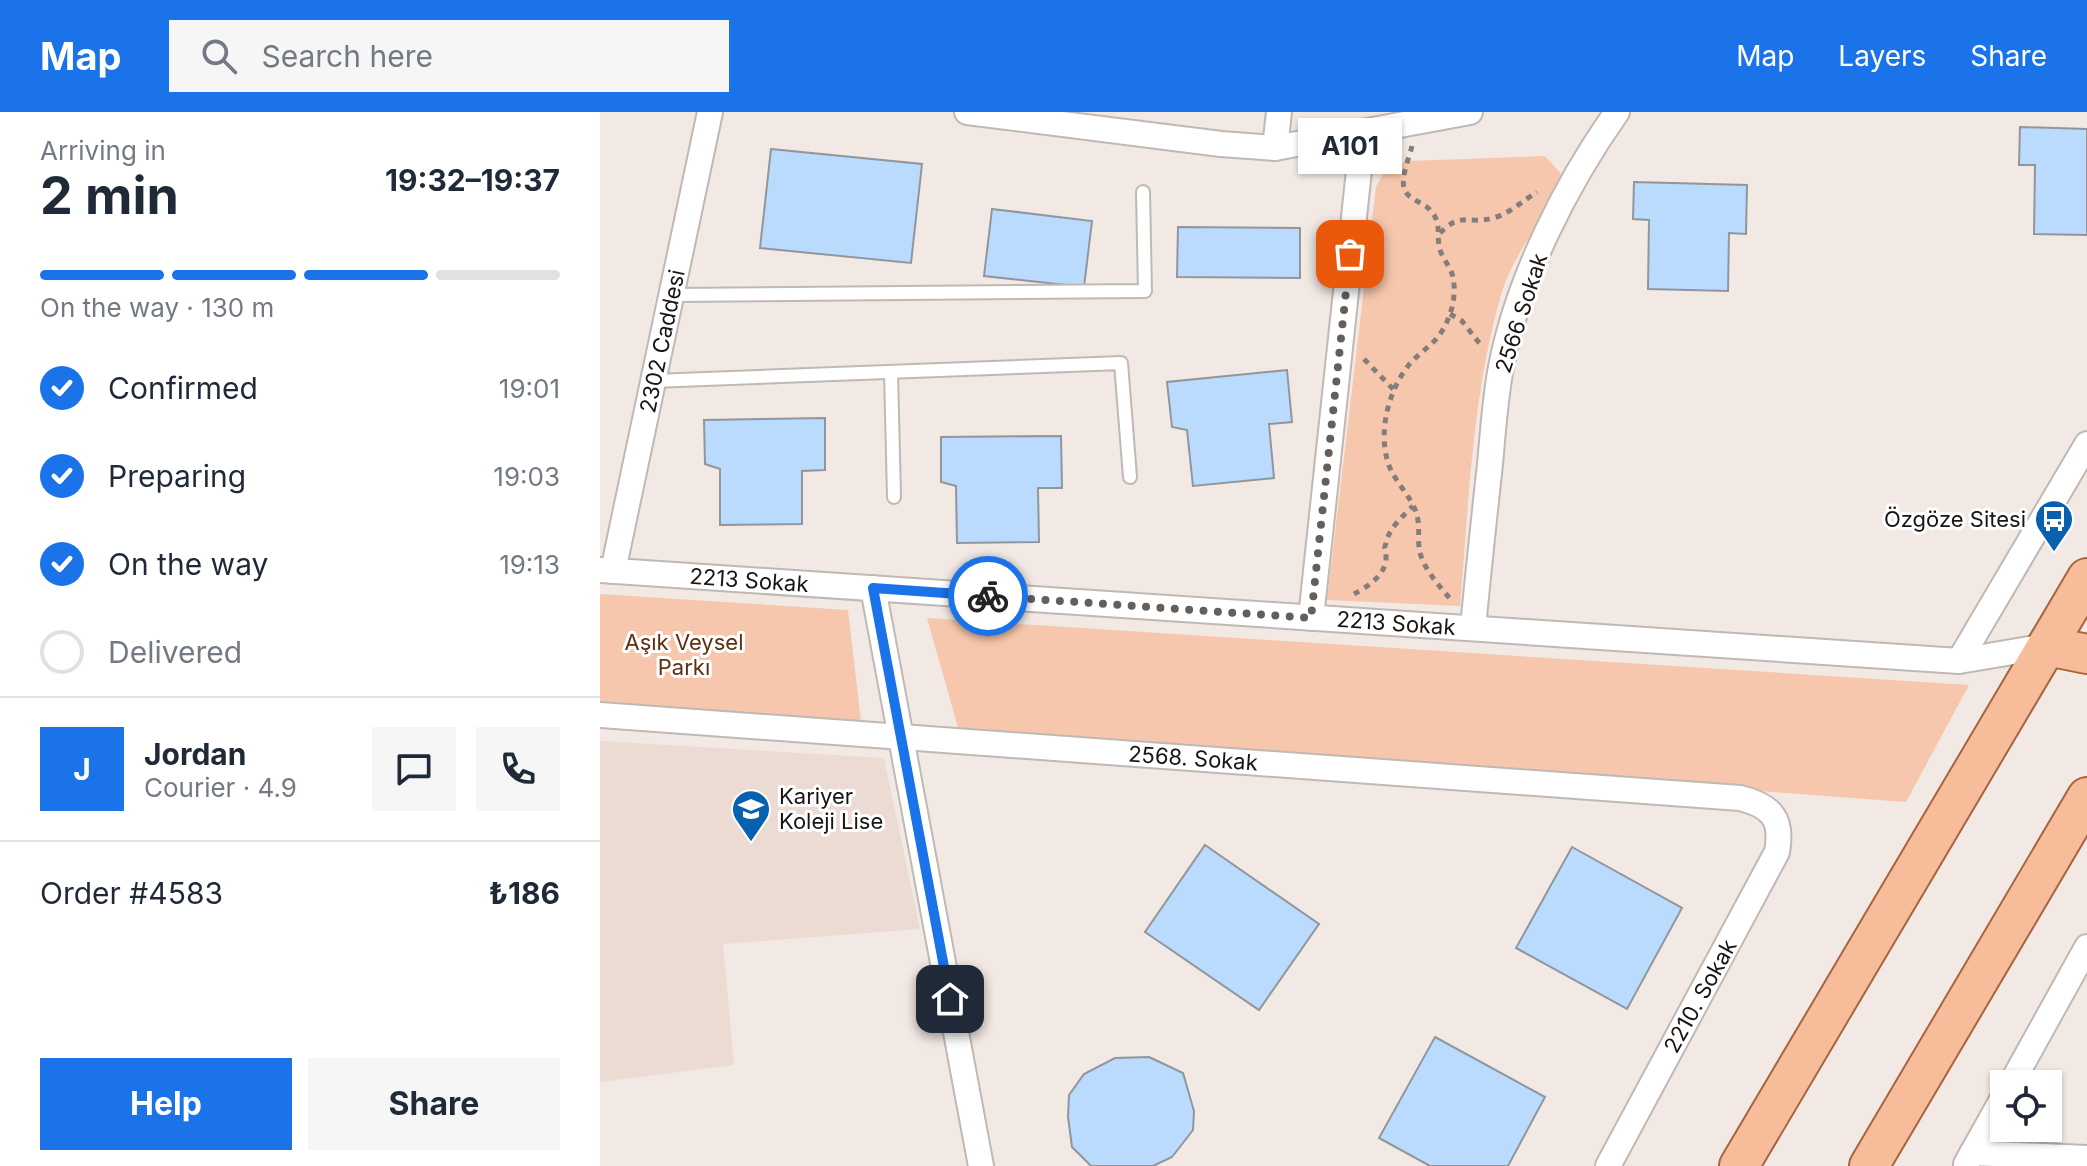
<!DOCTYPE html>
<html lang="en">
<head>
<meta charset="utf-8">
<style>
  :root { --surface:#fff; --page:#f6f6f7; --text:#1f2937; --muted:#747a83; --line:#e0e1e3; --accent:#1a73e8 }
  body { margin:0; font-family:Inter,sans-serif; background:var(--page); color:var(--text); height:100vh; display:flex; flex-direction:column; font-size:30px; white-space:nowrap }
  * { box-sizing:border-box; margin:0 }
  p { font-size:26px; color:var(--muted) }
  .icon { flex:none; width:44px; height:44px; fill:none; stroke:currentColor; stroke-width:2; stroke-linecap:round; stroke-linejoin:round }
  .map { position:relative; flex:1; overflow:hidden }
  .drawer { display:flex; flex-direction:column; background:var(--surface); width:600px }
  .drawer>* { flex:none }
  .controls { position:absolute; left:1390px; top:958px; display:grid; gap:16px }
  .controls a { display:grid; place-items:center; width:72px; height:72px; border-radius:0px; background:var(--surface); box-shadow:0 2px 6px #0004; font-size:40px }
  .pin { position:absolute; display:grid; place-items:center; width:68px; height:68px; color:#fff; margin:-34px; border-radius:16px; box-shadow:0 4px 12px #0006 }
  .courier { position:absolute; display:grid; place-items:center; width:80px; height:80px; margin:-40px; border:6px solid #1a73e8; border-radius:50%; background:#fff; color:#222; box-shadow:0 2px 10px #0007 }
  .bubble { position:absolute; height:56px; border-radius:0px; background:var(--surface); box-shadow:0 2px 6px #0004; font-size:26px; font-weight:700; line-height:56px; text-align:center }
  .overview em { font-style:normal; font-weight:700 }
  .overview div { display:flex; flex-direction:column-reverse }
  .overview { display:flex; align-items:center; justify-content:space-between; height:136px; padding:0 40px }
  h1 { font-size:52px; font-weight:700; line-height:60px }
  .bar { display:grid; grid-template-columns:repeat(4,1fr); gap:12px 8px; align-content:center; height:96px; padding:0 40px }
  .bar i { height:10px; border-radius:6px; background:var(--line) }
  .bar .on { background:var(--accent) }
  .bar p { grid-column:span 4 }
  .line { display:flex; align-items:center; gap:20px; padding:0 40px; border-top:2px solid var(--line) }
  .line div { flex:1 }
  .round { display:grid; place-items:center; flex:none; width:84px; height:84px; border-radius:0px; background:var(--page) }
  ol { padding:0 40px; list-style:none }
  li { display:flex; align-items:center; gap:24px; height:88px }
  li p { margin-inline-start:auto }
  li .icon { padding:8px; border-radius:50%; background:var(--accent); color:#fff; stroke-width:4 }
  li:last-child { color:var(--muted) }
  li i { width:44px; height:44px; border:4px solid var(--line); border-radius:50% }
  .button { display:flex; gap:16px; margin-top:auto; padding:16px 40px }
  .button a { flex:1; height:92px; border-radius:0px; background:var(--accent); color:#fff; font-size:32px; font-weight:700; line-height:92px; text-align:center }
  .button a+a { background:var(--page); color:var(--text) }
  header { display:flex; align-items:center; gap:48px; box-sizing:border-box; height:112px; padding:0 40px; background:var(--accent); color:#fff }
  header strong { font-size:38px }
  nav { display:flex; gap:44px; margin-inline-start:auto; font-size:28px }
  .search { width:560px; height:72px; background:var(--page); display:flex; align-items:center; gap:20px; box-sizing:border-box; padding:0 28px; border-radius:0px; color:var(--muted); font-size:30px }
  main { display:flex; flex:1; min-height:0 }
  .map>svg:first-child { display:block }
  .built { fill:#ebdbd2 }
  .green { fill:#f7c7ad }
  .building { fill:#badafe; stroke:#91969c; stroke-width:2 }
  .lines { fill:none; stroke-linecap:round; stroke-linejoin:round }
  .service-casing { stroke:#c0b8b3; stroke-width:16 }
  .minor-casing { stroke:#c0b8b3; stroke-width:28 }
  .primary-casing { stroke:#a6653f; stroke-width:42 }
  .path { stroke:#847e7b; stroke-width:5; stroke-dasharray:6 6; stroke-linecap:butt }
  .service { stroke:#fff; stroke-width:12 }
  .minor { stroke:#fff; stroke-width:24 }
  .primary { stroke:#f7bc9a; stroke-width:38 }
  .done { stroke:#645f5c; stroke-width:8; stroke-dasharray:0 14.4 }
  .route { stroke:#1a73e8; stroke-width:10 }
  .labels { text-anchor:middle; dominant-baseline:central; stroke-width:6; stroke-linejoin:round; paint-order:stroke }
  .street-label { font-size:22px; fill:#181513; stroke:#fff }
  .poi-label { font-size:22px; fill:#181513; stroke:#fff; text-anchor:end }
  .park-label { font-size:22px; fill:#5e3013; stroke:#fff }
</style>
</head>
<body>
<header>
<strong>Map</strong>
<div class="search"><svg class="icon" aria-label="search" viewBox="0 0 24 24"><circle cx="10" cy="10" r="6"/><path d="M15 15l6 6"/></svg>Search here</div>
<nav><a>Map</a><a>Layers</a><a>Share</a></nav>
</header>
<main>
<section class="drawer">
<div class="overview"><div><h1>2 min</h1><p>Arriving in</p></div><em>19:32–19:37</em></div>
<div class="bar"><i class="on"></i><i class="on"></i><i class="on"></i><i></i><p>On the way · 130 m</p></div>
<ol>
<li><svg class="icon" aria-label="check" viewBox="0 0 24 24"><path d="M5 12l5 5 9-10"/></svg>Confirmed<p>19:01</p></li>
<li><svg class="icon" aria-label="check" viewBox="0 0 24 24"><path d="M5 12l5 5 9-10"/></svg>Preparing<p>19:03</p></li>
<li><svg class="icon" aria-label="check" viewBox="0 0 24 24"><path d="M5 12l5 5 9-10"/></svg>On the way<p>19:13</p></li>
<li><i></i>Delivered</li>
</ol>
<div class="line" style="height:144px"><b class="round" style="background:var(--accent);color:#fff">J</b><div><b>Jordan</b><p>Courier · 4.9</p></div><a class="round"><svg class="icon" aria-label="chat" viewBox="0 0 24 24"><path d="M4 5h16v11H9l-5 4z"/></svg></a><a class="round"><svg class="icon" aria-label="phone" viewBox="0 0 24 24"><path d="M5 4h4l2 5-3 2q2 4 5 5l2-3 5 2v4C11 20 4 13 5 4z"/></svg></a></div>
<div class="line" style="height:104px"><div>Order #4583</div><b>₺186</b></div>
<div class="button"><a>Help</a><a>Share</a></div>
</section>
<div class="map">
<svg width="1487" height="1054" viewBox="0 0 1487 1054">
  <rect width="100%" height="100%" fill="#f2e9e4"/>
  <polygon class="built" points="0,629 284,646 320,817 123,832 134,953 0,970"/>
  <g class="green">
    <path d="M945 44 962 63C948 105 913 140 901 183 872 284 869 390 860 494L727 488 776 75 786 56 809 49Z"/>
    <polygon points="0,482 248,498 261,609 0,594"/>
    <polygon points="327,506 1369,573 1306,690 359,619"/>
  </g>
  <g class="building">
    <polygon points="1420,15 1487,17 1487,123 1434,122 1435,53 1419,53"/>
    <polygon points="171,37 322,52 311,151 160,136"/>
    <polygon points="1034,70 1147,73 1146,122 1129,121 1128,179 1048,177 1049,108 1033,107"/>
    <polygon points="392,97 492,109 484,175 384,164"/>
    <polygon points="578,115 700,116 700,166 577,165"/>
    <polygon points="687,258 692,310 669,312 674,366 593,374 587,318 572,315 567,270"/>
    <polygon points="225,306 225,358 202,359 202,412 120,413 120,357 105,352 104,308"/>
    <polygon points="461,324 462,376 438,376 439,430 357,431 356,374 341,370 341,325"/>
    <polygon points="605,733 719,812 659,898 545,820"/>
    <polygon points="972,735 1082,796 1027,897 916,836"/>
    <polygon points="835,925 945,985 908,1054 830,1054 779,1026"/>
    <polygon points="549,945 583,961 594,999 593,1018 572,1045 553,1054 491,1054 472,1035 468,1005 469,983 484,962 515,946"/>
  </g>
  <g class="lines">
    <defs>
      <g id="service">
        <polyline points="71,183 545,179 543,80"/>
        <polyline points="291,260 294,385"/>
        <polyline points="53,269 521,251 530,365"/>
      </g>
      <g id="minor">
        <polyline points="367,0 621,32 675,36 870,0"/>
        <polyline points="675,36 679,0"/>
        <polyline points="0,458 1359,549 1447,534"/>
        <polyline points="13,459 110,0"/>
        <polyline points="273,476 381,1054"/>
        <polyline points="711,506 763,21"/>
        <path d="M873 516C878 462 884 407 890 352 893 320 895 287 901 255 918 167 966 72 1017 0"/>
        <polyline points="1359,549 1487,332"/>
        <path d="M0 603 1140 686C1172 694 1183 707 1177 740L1008 1054"/>
        <polyline points="1411,972 1487,835"/>
        <polyline points="1372,1041 1487,1046"/>
        <polyline points="1366,1052 1404,984"/>
      </g>
      <g id="primary">
        <polyline points="1447,534 1487,542"/>
        <polyline points="1139,1054 1487,466"/>
        <polyline points="1269,1054 1487,685"/>
      </g>
    </defs>
    <use href="#service" class="service-casing"/>
    <use href="#minor" class="minor-casing"/>
    <use href="#primary" class="primary-casing"/>
    <g class="path">
      <path d="M812 34C809 46 801 65 804 76 808 89 823 89 831 99 841 110 837 121 839 133 841 148 853 154 854 172 856 193 846 220 830 233 823 240 814 246 808 254 789 278 779 317 787 347 792 368 810 382 816 400 820 411 818 424 819 436 822 456 839 473 851 488"/>
      <path d="M840 121C861 99 869 113 893 106 909 102 924 88 937 80"/>
      <polyline points="850,202 862,209 880,232"/>
      <polyline points="764,247 794,278"/>
      <path d="M754 482C769 474 787 462 786 444 786 434 783 440 786 431 789 416 803 404 813 394"/>
    </g>
    <use href="#service" class="service"/>
    <use href="#minor" class="minor"/>
    <use href="#primary" class="primary"/>
  </g>
  <g class="lines">
    <polyline class="done" points="388,484 711,506 750,142"/>
    <polyline class="route" points="350,887 273,476 388,484"/>
  </g>
  <defs>
    <symbol id="bus-pin" viewBox="-11 -11 22 30"><path d="M0 17L-7.5 6A9.5 9.5 0 1 1 7.5 6Z" fill="#0761ae" stroke="#fff"/><path d="M-5-6H5V4H4V6H2V4H-2V6H-4V4H-5ZM-3.5-4V0h7V-4ZM-3.5 1.2v1.5H-2V1.2ZM2 1.2v1.5H3.5V1.2Z" fill="#fff"/></symbol>
    <symbol id="school-pin" viewBox="-11 -11 22 30"><path d="M0 17L-7.5 6A9.5 9.5 0 1 1 7.5 6Z" fill="#0761ae" stroke="#fff"/><path d="M0-5L7-2L0 1L-7-2ZM-4 1L0 2.5L4 1V4Q0 6-4 4Z" fill="#fff"/></symbol>
  </defs>
  <g fill-rule="evenodd">
    <use href="#bus-pin" x="1432" y="385" width="44" height="60"/>
    <use href="#school-pin" x="129" y="675" width="44" height="60"/>
  </g>
  <g class="labels">
    <g class="street-label">
      <text transform="translate(921 201) rotate(-72)">2566 Sokak</text>
      <text transform="translate(62 229) rotate(-78)">2302 Caddesi</text>
      <text transform="translate(149 468) rotate(4)">2213 Sokak</text>
      <text transform="translate(796 511) rotate(4)">2213 Sokak</text>
      <text transform="translate(593 646) rotate(4)">2568. Sokak</text>
      <text transform="translate(1100 884) rotate(-61)">2210. Sokak</text>
    </g>
    <g class="poi-label">
      <text x="1426" y="407">Özgöze Sitesi</text>
      <text x="179" y="684" text-anchor="start">Kariyer<tspan x="179" dy="25">Koleji Lise</tspan></text>
    </g>
    <g class="park-label">
      <text x="84" y="530">Aşık Veysel<tspan x="84" dy="25">Parkı</tspan></text>
    </g>
  </g>
</svg>
<div class="controls">
<a><svg class="icon" aria-label="locate" viewBox="0 0 24 24"><circle cx="12" cy="12" r="6"/><path d="M12 2v4M12 18v4M2 12h4M18 12h4"/></svg></a>
</div>
<div class="pin" style="left:750px;top:142px;background:#ea580c"><svg class="icon" aria-label="bag" viewBox="0 0 24 24"><path d="M5 8h14l-1 12H6zM9 8a3 3 0 0 1 6 0"/></svg></div>
<div class="pin" style="left:350px;top:887px;background:#1f2937"><svg class="icon" aria-label="home" viewBox="0 0 24 24"><path d="M3 11l9-7 9 7M6 9v11h12V9"/></svg></div>
<div class="courier" style="left:388px;top:484px"><svg class="icon" aria-label="bike" viewBox="0 0 24 24"><circle cx="6" cy="16" r="4"/><circle cx="18" cy="16" r="4"/><path d="M6 16l4-8h5l3 8M10 8l3 8H6M13 5h3"/></svg></div>
<div class="bubble" style="left:698px;top:6px;width:104px">A101</div>
</div>
</main>
</body>
</html>
